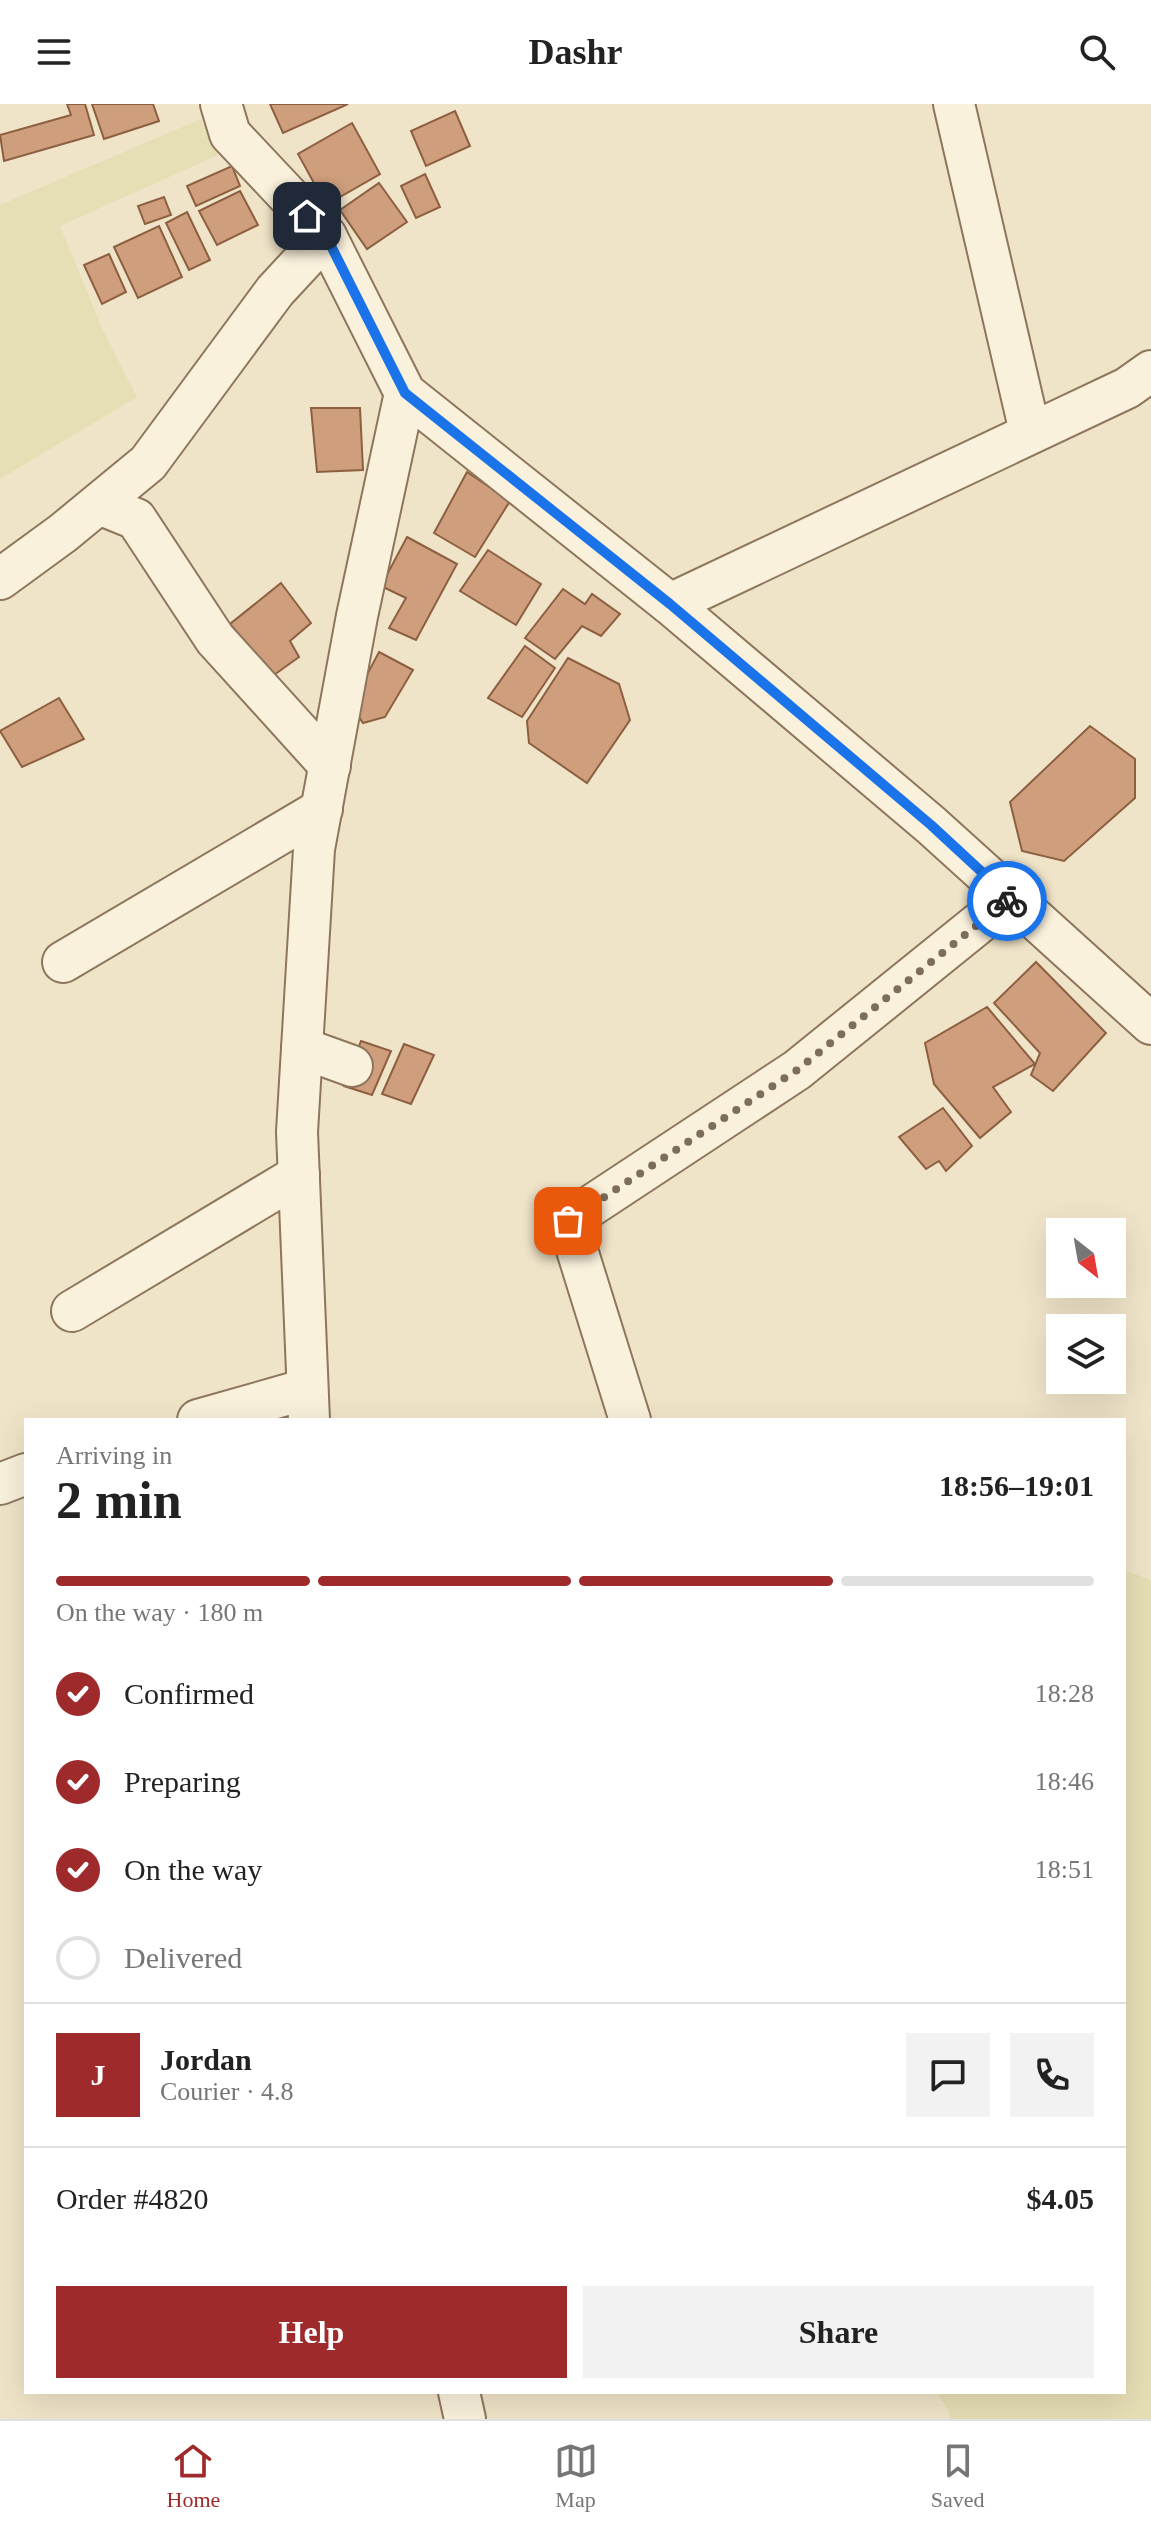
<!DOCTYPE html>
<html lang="en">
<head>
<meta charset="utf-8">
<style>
  :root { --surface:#fff; --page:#f2f2f2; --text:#222; --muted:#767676; --line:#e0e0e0; --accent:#9e2a2b }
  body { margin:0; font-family:"Times New Roman",serif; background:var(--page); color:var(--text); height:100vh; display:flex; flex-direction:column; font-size:30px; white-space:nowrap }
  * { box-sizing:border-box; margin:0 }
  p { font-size:26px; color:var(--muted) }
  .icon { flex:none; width:44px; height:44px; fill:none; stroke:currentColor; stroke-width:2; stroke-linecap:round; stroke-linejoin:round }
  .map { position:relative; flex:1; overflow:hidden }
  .drawer { position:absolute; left:24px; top:1314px; width:1102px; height:976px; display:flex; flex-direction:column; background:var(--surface); border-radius:0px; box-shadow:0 8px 32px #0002 }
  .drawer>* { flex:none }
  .needle { width:52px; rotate:149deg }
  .tools { position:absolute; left:1046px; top:1114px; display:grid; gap:16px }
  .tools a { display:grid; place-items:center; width:80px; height:80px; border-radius:0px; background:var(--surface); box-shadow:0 8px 32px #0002; font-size:40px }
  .pin { position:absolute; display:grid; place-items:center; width:68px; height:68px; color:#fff; margin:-34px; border-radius:16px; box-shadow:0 4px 12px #0006 }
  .courier { position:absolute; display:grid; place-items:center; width:80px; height:80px; margin:-40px; border:6px solid #1a73e8; border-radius:50%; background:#fff; color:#222; box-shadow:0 2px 10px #0007 }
  .headline em { font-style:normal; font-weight:700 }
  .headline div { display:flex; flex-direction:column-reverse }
  .headline { display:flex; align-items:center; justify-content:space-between; height:136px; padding:0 32px }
  h1 { font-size:52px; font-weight:700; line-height:60px }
  .bar { display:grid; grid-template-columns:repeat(4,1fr); gap:12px 8px; align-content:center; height:96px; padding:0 32px }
  .bar i { height:10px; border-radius:6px; background:var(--line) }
  .bar .active { background:var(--accent) }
  .bar p { grid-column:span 4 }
  .line { display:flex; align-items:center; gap:20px; padding:0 32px; border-top:2px solid var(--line) }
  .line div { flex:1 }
  .round { display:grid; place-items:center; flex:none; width:84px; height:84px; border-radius:0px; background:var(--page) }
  ol { padding:0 32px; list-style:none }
  li { display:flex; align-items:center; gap:24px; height:88px }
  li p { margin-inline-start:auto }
  li .icon { padding:8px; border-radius:50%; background:var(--accent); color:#fff; stroke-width:4 }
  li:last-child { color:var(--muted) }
  li i { width:44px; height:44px; border:4px solid var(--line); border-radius:50% }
  .cta { display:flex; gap:16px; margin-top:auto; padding:16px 32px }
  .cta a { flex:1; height:92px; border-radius:0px; background:var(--accent); color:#fff; font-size:32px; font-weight:700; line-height:92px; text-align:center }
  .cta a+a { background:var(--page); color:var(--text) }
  header { display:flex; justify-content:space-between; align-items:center; height:104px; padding:0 32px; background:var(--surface); font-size:36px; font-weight:700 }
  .tab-bar { display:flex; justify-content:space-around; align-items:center; height:112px; border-top:2px solid var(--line); background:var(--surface); font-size:22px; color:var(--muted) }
  .tab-bar a { display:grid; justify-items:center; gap:4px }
  .tab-bar .active { color:var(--accent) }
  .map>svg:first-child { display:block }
  .farmland { fill:#e6deb5 }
  .building { fill:#cf9f7d; stroke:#8d5f41; stroke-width:2 }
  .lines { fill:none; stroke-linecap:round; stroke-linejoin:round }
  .minor-casing { stroke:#8d765c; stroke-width:44 }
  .minor { stroke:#faf1dc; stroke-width:40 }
  .done { stroke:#7c6e5b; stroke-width:8; stroke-dasharray:0 14.4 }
  .route { stroke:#1a73e8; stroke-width:10 }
</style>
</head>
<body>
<header><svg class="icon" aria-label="menu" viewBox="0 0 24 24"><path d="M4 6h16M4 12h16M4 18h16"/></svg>Dashr<svg class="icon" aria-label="search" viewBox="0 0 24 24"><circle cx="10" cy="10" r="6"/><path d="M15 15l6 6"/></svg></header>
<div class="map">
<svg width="1151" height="2315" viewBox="0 0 1151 2315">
  <rect width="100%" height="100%" fill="#f0e4c8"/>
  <g class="farmland">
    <polygon points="201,15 218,51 60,122 102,224 137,293 0,375 0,101"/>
    <polygon points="1124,1466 1151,1476 1151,2315 951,2315 948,2305 936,2288 1124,2288"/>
  </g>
  <g class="building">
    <polygon points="67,0 85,0 94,31 4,57 0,31 71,11"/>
    <polygon points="92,0 153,0 159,17 104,35"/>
    <polygon points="270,0 348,0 283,29"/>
    <polygon points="455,7 470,42 426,62 411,27"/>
    <polygon points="352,19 380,70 326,101 298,50"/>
    <polygon points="232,62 240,82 196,102 187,82"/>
    <polygon points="425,70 440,103 416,114 401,82"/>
    <polygon points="379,79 407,118 367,145 340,106"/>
    <polygon points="240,87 258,121 217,141 199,107"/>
    <polygon points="164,93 171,111 145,120 138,102"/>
    <polygon points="187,108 210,156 189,166 166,119"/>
    <polygon points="159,122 182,173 138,194 114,143"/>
    <polygon points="109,150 126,188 102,200 84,161"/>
    <polygon points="311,304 360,304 363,366 317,368"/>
    <polygon points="467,368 510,397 475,453 434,429"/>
    <polygon points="407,433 457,460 416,536 389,524 406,494 381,482"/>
    <polygon points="488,446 541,480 516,521 460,487"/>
    <polygon points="281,479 311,519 290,537 299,553 274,571 230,520"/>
    <polygon points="563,485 585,500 592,490 620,510 601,532 582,522 555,555 525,534"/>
    <polygon points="525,542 555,564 522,613 488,594"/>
    <polygon points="379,548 413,566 385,613 363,619 348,597 361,582"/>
    <polygon points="568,554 619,580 630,616 587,679 529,639 527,617"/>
    <polygon points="59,594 84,635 22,663 0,627"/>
    <polygon points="1090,622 1135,655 1135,694 1064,757 1022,747 1010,698"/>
    <polygon points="1036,858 1106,929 1053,987 1031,971 1040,949 994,899"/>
    <polygon points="987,903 1035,960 993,983 1011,1008 980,1034 934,980 925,939"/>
    <polygon points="361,937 391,947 372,991 344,982"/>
    <polygon points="404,940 434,951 411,1000 382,990"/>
    <polygon points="943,1004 972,1042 946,1067 939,1057 926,1065 899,1033"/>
  </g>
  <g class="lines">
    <defs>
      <g id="minor">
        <polyline points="221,0 230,30 326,132 405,289 670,500 931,721 1151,920"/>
        <polyline points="954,0 1030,328"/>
        <polyline points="99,400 136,415 215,535 330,662"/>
        <polyline points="0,475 63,429 148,359 275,187 326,132"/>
        <polyline points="670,500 1127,284 1151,267"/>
        <polyline points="63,858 322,705"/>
        <polyline points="302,944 352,962"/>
        <polyline points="72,1207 299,1071"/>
        <polyline points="198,1316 307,1285"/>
        <polyline points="309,1316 297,1028 314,745 357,512 405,289"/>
        <polyline points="630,1316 568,1117 797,966 1010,794"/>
        <polyline points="0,1380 26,1370"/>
        <polyline points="459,2288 465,2315"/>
      </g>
    </defs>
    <use href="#minor" class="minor-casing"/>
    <use href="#minor" class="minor"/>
  </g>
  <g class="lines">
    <polyline class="done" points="568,1117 797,966 1007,797"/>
    <polyline class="route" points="307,112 326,132 405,289 670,500 931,721 1010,794 1007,797"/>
  </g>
</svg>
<div class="tools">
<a><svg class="needle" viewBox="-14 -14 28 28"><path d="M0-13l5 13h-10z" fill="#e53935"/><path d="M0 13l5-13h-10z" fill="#767676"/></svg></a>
<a><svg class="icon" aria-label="layers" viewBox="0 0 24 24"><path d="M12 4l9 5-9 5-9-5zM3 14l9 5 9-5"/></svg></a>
</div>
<div class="pin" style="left:568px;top:1117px;background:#ea580c"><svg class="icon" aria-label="bag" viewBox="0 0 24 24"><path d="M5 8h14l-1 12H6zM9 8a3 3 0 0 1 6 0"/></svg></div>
<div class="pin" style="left:307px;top:112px;background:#1f2937"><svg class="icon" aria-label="home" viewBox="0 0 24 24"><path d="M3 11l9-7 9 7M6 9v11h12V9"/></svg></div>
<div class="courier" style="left:1007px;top:797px"><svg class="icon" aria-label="bike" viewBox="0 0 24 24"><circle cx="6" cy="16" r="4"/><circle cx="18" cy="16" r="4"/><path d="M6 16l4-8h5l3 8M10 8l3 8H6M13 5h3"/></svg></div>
<section class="drawer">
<div class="headline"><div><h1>2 min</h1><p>Arriving in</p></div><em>18:56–19:01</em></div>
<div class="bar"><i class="active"></i><i class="active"></i><i class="active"></i><i></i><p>On the way · 180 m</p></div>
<ol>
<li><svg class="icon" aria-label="check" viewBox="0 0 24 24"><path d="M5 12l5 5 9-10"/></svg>Confirmed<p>18:28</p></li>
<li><svg class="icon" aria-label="check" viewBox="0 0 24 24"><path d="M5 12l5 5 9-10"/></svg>Preparing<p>18:46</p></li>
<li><svg class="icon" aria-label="check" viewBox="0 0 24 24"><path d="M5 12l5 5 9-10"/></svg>On the way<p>18:51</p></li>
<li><i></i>Delivered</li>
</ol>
<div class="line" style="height:144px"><b class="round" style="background:var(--accent);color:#fff">J</b><div><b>Jordan</b><p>Courier · 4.8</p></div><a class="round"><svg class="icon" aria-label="chat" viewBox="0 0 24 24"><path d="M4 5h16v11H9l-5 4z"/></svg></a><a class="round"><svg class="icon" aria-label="phone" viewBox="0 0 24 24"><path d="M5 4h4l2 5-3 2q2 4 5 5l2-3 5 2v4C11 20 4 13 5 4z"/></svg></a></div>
<div class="line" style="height:104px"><div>Order #4820</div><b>$4.05</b></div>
<div class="cta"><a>Help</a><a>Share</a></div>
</section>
</div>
<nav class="tab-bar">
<a class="active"><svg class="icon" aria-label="home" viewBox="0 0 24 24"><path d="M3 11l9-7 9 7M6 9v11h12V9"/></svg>Home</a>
<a><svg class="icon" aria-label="map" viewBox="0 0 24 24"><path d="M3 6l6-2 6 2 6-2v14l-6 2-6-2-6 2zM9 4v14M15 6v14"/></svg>Map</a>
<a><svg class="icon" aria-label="saved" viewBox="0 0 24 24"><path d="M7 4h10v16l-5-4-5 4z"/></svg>Saved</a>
</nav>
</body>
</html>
